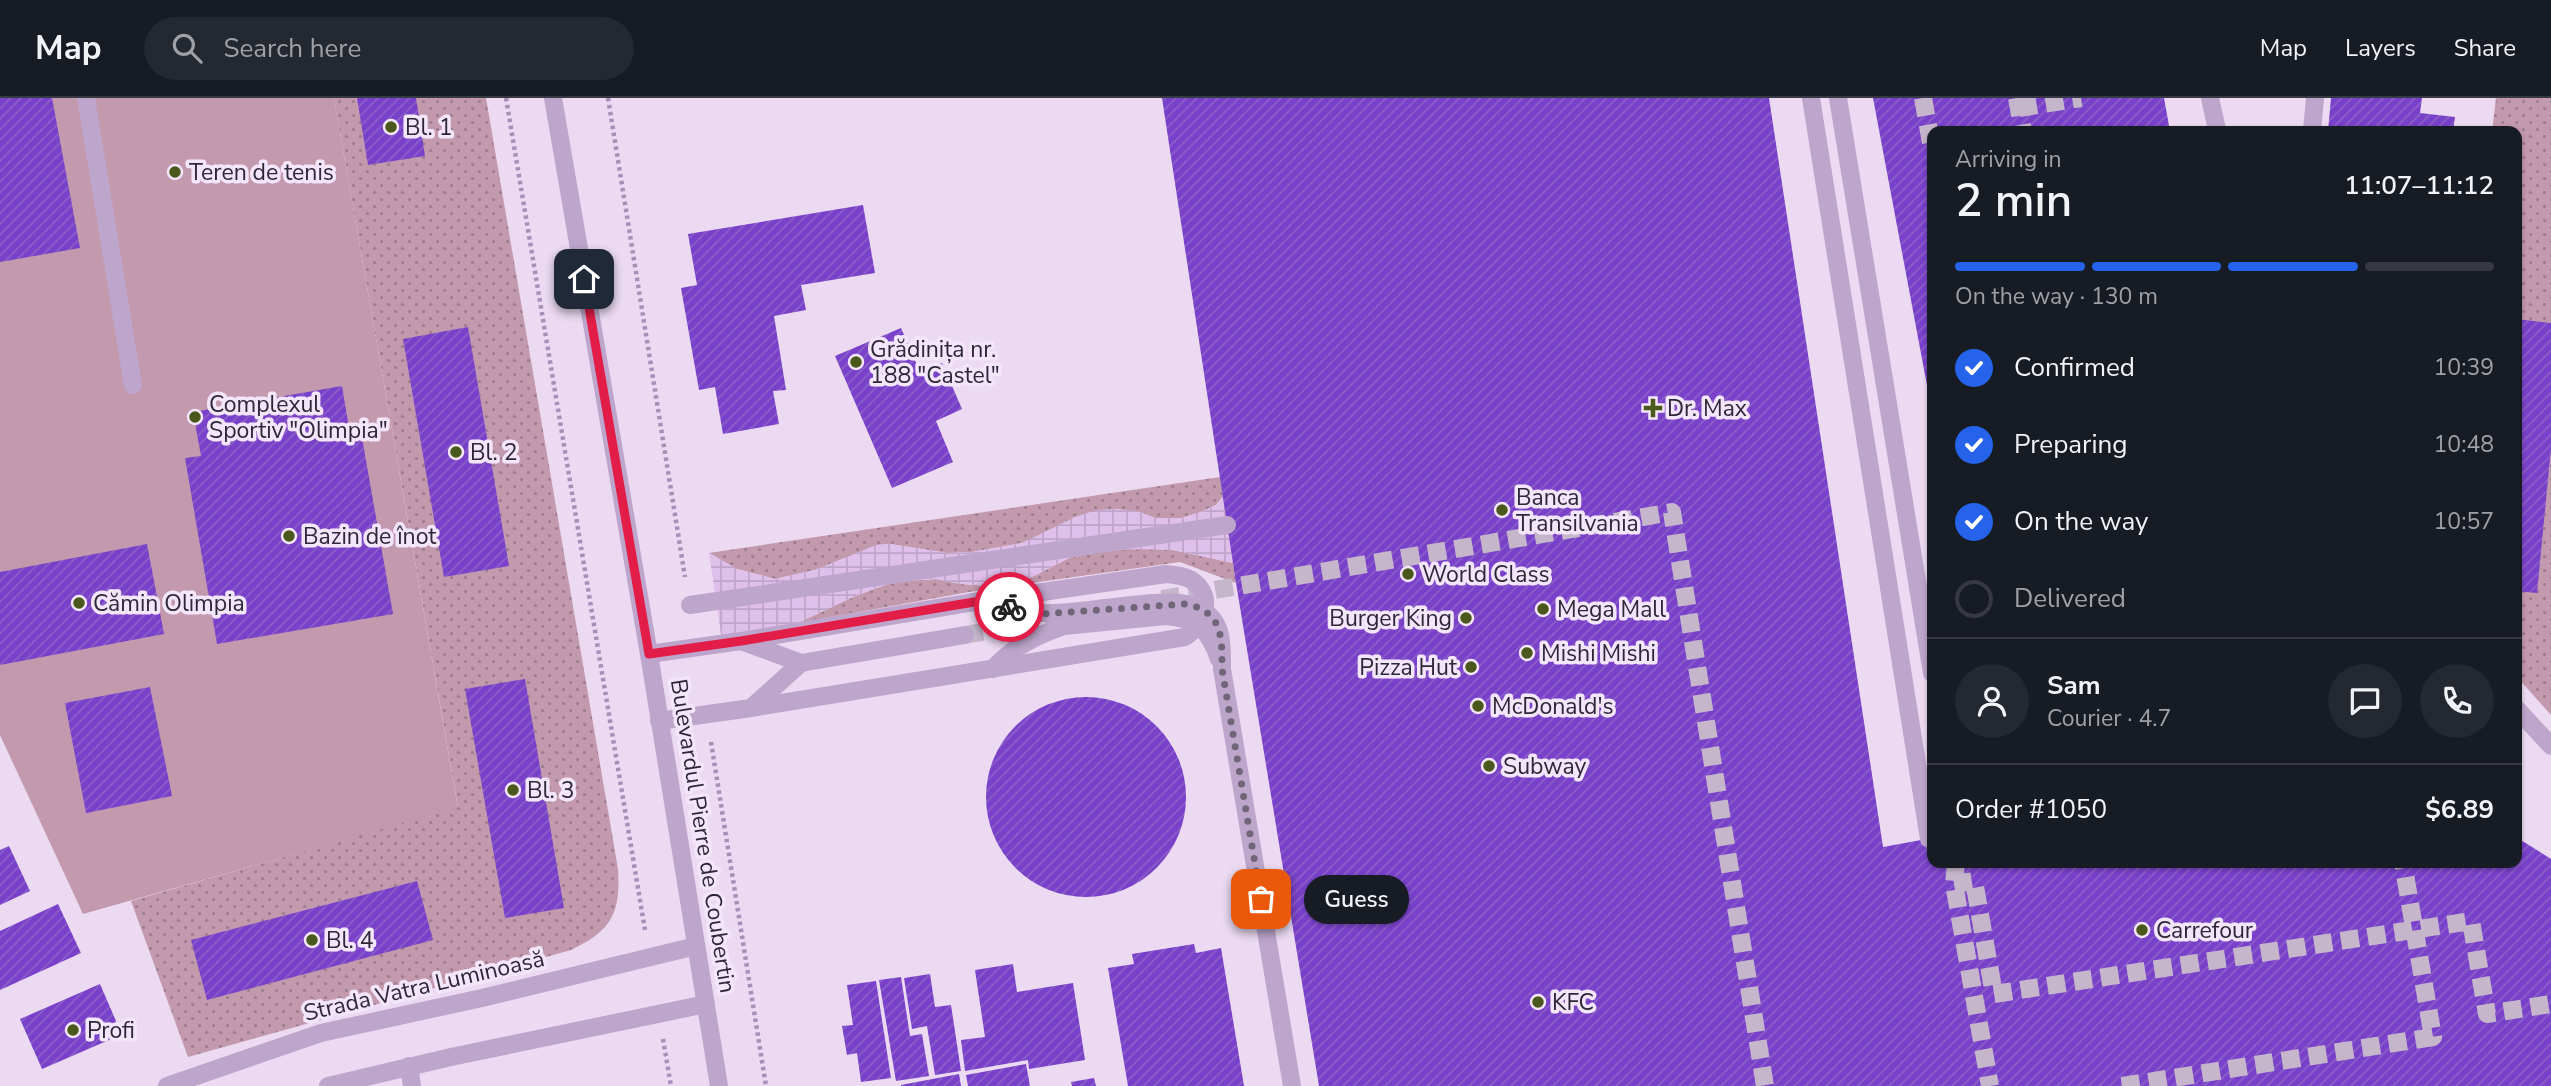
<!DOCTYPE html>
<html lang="en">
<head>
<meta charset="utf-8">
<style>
  :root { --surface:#171b24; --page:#242831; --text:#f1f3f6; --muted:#9ea1a6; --line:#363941; --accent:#2563eb }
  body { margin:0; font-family:"Nunito Sans",sans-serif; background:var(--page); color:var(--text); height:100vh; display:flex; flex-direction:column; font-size:26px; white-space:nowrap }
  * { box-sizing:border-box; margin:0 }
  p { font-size:23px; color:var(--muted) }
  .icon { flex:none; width:38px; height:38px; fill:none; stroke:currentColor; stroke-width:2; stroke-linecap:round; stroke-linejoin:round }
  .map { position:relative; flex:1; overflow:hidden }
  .panel { position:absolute; left:1927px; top:28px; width:595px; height:742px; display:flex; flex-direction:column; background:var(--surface); border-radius:14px; box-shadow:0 2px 5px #0004 }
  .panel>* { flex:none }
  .pin { position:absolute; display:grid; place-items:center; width:60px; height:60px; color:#fff; margin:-30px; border-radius:14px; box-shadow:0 4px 10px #0006 }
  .courier { position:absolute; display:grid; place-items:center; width:70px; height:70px; margin:-35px; border:5px solid #e11d48; border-radius:50%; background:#fff; color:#222; box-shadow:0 2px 9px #0007 }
  .bubble { position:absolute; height:49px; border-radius:24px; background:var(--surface); box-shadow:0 2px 5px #0004; font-size:23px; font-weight:600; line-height:49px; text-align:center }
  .summary em { font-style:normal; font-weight:600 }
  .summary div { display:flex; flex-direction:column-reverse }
  .summary { display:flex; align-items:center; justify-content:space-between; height:119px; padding:0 28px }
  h1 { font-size:46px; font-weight:600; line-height:52px }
  .bar { display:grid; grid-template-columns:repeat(4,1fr); gap:10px 7px; align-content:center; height:84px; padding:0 28px }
  .bar i { height:9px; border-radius:5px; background:var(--line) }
  .bar .active { background:var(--accent) }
  .bar p { grid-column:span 4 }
  .line { display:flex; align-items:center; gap:18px; padding:0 28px; border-top:2px solid var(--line) }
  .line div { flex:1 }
  .round { display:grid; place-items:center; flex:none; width:74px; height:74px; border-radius:37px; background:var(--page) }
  ol { padding:0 28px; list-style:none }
  li { display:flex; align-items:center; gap:21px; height:77px }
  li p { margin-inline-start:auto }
  li .icon { padding:7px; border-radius:50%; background:var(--accent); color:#fff; stroke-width:4 }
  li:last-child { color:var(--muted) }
  li i { width:38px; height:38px; border:4px solid var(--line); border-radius:50% }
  header { display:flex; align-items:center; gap:42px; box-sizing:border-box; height:98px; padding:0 35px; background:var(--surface); border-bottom:2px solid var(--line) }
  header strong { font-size:33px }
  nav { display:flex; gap:38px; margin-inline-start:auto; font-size:24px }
  .search { width:490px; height:63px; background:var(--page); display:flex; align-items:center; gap:18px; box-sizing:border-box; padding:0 24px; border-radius:38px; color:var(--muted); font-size:26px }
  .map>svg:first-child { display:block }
  .grass { fill:#c299ad }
  .garden { fill:url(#garden-dots) }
  .plaza { fill:url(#plaza-grid) }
  .building { fill:url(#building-hatch) }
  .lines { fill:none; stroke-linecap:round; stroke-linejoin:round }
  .minor-tunnel { stroke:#c5b6cc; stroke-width:18; stroke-dasharray:18 9; stroke-linecap:butt }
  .path { stroke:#a790b7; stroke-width:4.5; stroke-dasharray:3.5 3.5; stroke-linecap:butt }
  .minor { stroke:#bda5cb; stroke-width:18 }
  .minor-bridge { stroke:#bda5cb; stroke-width:18 }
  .done { stroke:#706678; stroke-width:7; stroke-dasharray:0 12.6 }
  .route { stroke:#e11d48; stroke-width:9 }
  .poi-dot { fill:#4a591b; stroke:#f4e6fa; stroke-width:2.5 }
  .labels { text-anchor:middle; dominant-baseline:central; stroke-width:7; stroke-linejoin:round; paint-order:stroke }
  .poi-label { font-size:23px; fill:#2e2736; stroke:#f4e6fa; text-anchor:start }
  .street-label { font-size:23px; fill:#2e2736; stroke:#f4e6fa }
</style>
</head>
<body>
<header>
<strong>Map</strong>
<div class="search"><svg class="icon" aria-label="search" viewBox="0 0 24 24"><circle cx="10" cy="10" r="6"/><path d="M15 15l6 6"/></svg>Search here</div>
<nav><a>Map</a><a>Layers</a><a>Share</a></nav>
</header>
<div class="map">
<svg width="2551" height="988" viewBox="0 0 2551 988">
  <defs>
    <pattern id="garden-dots" width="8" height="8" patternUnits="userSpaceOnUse" patternTransform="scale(1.75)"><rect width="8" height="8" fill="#c299ad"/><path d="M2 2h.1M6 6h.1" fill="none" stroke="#9e7d8e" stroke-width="1.8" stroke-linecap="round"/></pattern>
    <pattern id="plaza-grid" width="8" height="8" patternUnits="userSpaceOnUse" patternTransform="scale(1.75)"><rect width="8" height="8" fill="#dfc0eb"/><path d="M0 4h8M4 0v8" fill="none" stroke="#c0a5ca"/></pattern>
    <pattern id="building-hatch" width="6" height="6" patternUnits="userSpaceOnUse" patternTransform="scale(1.75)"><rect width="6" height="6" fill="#7940ca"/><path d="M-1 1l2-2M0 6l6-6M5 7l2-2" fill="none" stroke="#8b60c8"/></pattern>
  </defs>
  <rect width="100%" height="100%" fill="#ebdaf2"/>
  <polygon class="grass" points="0,0 334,0 458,710 83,816 0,637"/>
  <g class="garden">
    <path d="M334 0H486L618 771C621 816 611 833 571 852L188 959 131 803 458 709Z"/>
    <polygon points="2496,0 2551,0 2551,617 2517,579 2516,33 2492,33"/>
    <polygon points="1220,379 1223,398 1216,407 1201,414 1181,420 1155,420 1137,413 1041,437 1022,445 972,454 947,455 890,446 877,447 815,472 775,481 737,471 709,455"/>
    <polygon points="1137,450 1173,452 1233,465 1236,485 1180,464 969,494 798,525 853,499 893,484 936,481 961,486 989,488 1032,479 1069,460 1086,456"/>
  </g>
  <polygon class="plaza" points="1223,398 1233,465 1173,452 1121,451 1086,456 1069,460 1032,479 989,488 961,486 936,481 893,484 853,499 798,525 721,537 709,455 737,471 775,481 815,472 877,447 890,446 947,455 972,454 1022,445 1075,419 1096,412 1118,411 1137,413 1155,420 1181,420 1201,414 1216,407"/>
  <g class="building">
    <polygon points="0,0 52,0 80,150 0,164"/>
    <polygon points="357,0 416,0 425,58 368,67"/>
    <polygon points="1162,0 1769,0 1883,749 1932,740 1932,765 2516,765 2516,739 2551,761 2551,988 1319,988 1236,485"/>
    <polygon points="1873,0 2164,0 2170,33 1932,33 1932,314"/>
    <polygon points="2331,0 2422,0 2420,15 2455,19 2453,33 2328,33"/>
    <polygon points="863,107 875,175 801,187 806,212 774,218 786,292 773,293 779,326 723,336 715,289 699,292 681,190 697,187 688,136"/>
    <polygon points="2516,221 2551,225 2551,350 2537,495 2516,493"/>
    <polygon points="468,229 509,468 444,479 403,241"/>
    <polygon points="901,230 920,274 942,265 962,311 936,323 953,364 892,390 835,258"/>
    <polygon points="342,288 350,336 361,334 393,516 217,546 185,360 201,358 193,314"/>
    <polygon points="147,446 164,536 0,567 0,474"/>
    <polygon points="525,581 564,810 505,820 465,591"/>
    <polygon points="150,589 172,698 86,715 65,605"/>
    <circle cx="1086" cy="699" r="100"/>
    <polygon points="9,748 30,793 0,807 0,752"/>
    <polygon points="417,783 433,842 207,902 191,842"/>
    <polygon points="58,806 81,855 0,892 0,833"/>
    <polygon points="1194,846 1196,855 1221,850 1244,988 1128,988 1108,870 1134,866 1132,856"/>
    <polygon points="1013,866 1017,894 1073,885 1085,962 1029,971 1028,962 965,973 961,942 985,939 975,872"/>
    <polygon points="930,876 935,909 951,907 961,973 935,977 927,928 912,931 904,880"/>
    <polygon points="901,879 910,938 922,936 929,978 896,983 879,882"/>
    <polygon points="876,883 891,980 861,984 857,955 847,957 842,928 853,927 847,887"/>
    <polygon points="100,886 116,923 116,939 42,971 20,921"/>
    <polygon points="1026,966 1030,988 968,988 966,977"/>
    <polygon points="959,976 961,988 901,988 901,987"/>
    <polygon points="1094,980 1096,988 1072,988 1071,984"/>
  </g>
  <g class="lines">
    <g class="minor-tunnel">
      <polyline points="1923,0 1932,50"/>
      <polyline points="2017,0 2023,33"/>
      <polyline points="2019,10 2081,0"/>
      <polyline points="1162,501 1672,414 1765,988"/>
      <polyline points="965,537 1058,520"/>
      <polyline points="1956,765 1954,786 1990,988"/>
      <polyline points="1954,786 1974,783 1994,896 2471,823 2487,916 2551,906"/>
      <polyline points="2122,988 2433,939 2403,765"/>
    </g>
    <g class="path">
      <polyline points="506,0 645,832"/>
      <polyline points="608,0 685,479"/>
      <polyline points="711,644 766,988"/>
      <polyline points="663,941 671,988"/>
    </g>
    <g class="minor">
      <polyline points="86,0 133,287"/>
      <polyline points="553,0 649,556 719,988"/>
      <polyline points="1811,0 1929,741"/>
      <polyline points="1838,0 1932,575"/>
      <polyline points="2210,0 2217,32"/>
      <polyline points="2312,33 2315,0"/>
      <polyline points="690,507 1227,427"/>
      <path d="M741 543 974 504 1166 476C1175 477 1186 478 1193 483 1215 499 1204 527 1185 539L751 610"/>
      <polyline points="649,556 741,543 801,565 965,537"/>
      <polyline points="1222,571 1292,988"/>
      <polyline points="2516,610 2551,648"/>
      <polyline points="659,623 751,610 801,565"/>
      <polyline points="409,968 412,988"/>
      <polyline points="167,988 321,935 482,900 696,848"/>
      <polyline points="328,988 451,959 706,906"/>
    </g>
    <g class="minor-bridge">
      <path d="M974 504C997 507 1021 514 1043 515 1080 518 1171 494 1199 510 1224 523 1222 547 1222 571"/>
      <path d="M993 571C1011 550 1037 537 1064 528L1165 518C1197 520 1209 532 1219 561"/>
    </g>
  </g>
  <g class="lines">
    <path class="done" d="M1009 509 1042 516 1185 506C1223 513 1222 539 1222 571L1261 801"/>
    <polyline class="route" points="584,181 649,556 741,543 974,504 1009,509"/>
  </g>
  <g class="poi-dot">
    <circle cx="391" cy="29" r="7"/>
    <circle cx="175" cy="74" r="7"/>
    <circle cx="856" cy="264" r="7"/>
    <path d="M1649.5 299.5h7v7h7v7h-7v7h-7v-7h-7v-7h7z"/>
    <circle cx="195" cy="319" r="7"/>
    <circle cx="456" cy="354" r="7"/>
    <circle cx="1502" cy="412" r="7"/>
    <circle cx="289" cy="438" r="7"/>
    <circle cx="1408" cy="476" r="7"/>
    <circle cx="79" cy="505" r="7"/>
    <circle cx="1543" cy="511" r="7"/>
    <circle cx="1466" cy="520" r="7"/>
    <circle cx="1527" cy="555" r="7"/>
    <circle cx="1471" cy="569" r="7"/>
    <circle cx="1478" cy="608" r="7"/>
    <circle cx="1489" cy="668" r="7"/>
    <circle cx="513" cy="692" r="7"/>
    <circle cx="2142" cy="832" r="7"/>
    <circle cx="312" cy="842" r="7"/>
    <circle cx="1538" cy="904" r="7"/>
    <circle cx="73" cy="932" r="7"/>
  </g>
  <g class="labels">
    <g class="poi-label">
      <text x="405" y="29">Bl. 1</text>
      <text x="189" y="74">Teren de tenis</text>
      <text x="870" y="251">Grădinița nr.<tspan x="870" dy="26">188 "Castel"</tspan></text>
      <text x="209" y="306">Complexul<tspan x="209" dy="26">Sportiv "Olimpia"</tspan></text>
      <text x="1667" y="310">Dr. Max</text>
      <text x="470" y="354">Bl. 2</text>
      <text x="1516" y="399">Banca<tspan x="1516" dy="26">Transilvania</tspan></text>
      <text x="303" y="438">Bazin de înot</text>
      <text x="1422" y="476">World Class</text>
      <text x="93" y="505">Cămin Olimpia</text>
      <text x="1557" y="511">Mega Mall</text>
      <text x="1452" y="520" text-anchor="end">Burger King</text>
      <text x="1541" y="555">Mishi Mishi</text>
      <text x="1457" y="569" text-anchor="end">Pizza Hut</text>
      <text x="1492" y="608">McDonald's</text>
      <text x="1503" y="668">Subway</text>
      <text x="527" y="692">Bl. 3</text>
      <text x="2156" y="832">Carrefour</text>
      <text x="326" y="842">Bl. 4</text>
      <text x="1552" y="904">KFC</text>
      <text x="87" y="932">Profi</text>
    </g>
    <g class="street-label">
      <text transform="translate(703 738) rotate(81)">Bulevardul Pierre de Coubertin</text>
      <text transform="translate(424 888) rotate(-13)">Strada Vatra Luminoasă</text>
    </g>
  </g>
</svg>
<div class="pin" style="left:1261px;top:801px;background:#ea580c"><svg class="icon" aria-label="bag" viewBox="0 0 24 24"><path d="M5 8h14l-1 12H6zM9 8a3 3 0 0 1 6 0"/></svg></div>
<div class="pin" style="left:584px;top:181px;background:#1f2937"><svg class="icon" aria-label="home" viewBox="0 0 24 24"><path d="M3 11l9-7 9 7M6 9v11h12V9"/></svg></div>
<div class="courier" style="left:1009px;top:509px"><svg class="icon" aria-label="bike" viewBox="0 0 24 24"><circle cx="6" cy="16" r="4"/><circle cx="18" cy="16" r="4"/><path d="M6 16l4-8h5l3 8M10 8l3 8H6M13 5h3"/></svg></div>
<div class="bubble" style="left:1304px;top:777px;width:105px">Guess</div>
<section class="panel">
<div class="summary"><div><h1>2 min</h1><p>Arriving in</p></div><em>11:07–11:12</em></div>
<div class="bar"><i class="active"></i><i class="active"></i><i class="active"></i><i></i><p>On the way · 130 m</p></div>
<ol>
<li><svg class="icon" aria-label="check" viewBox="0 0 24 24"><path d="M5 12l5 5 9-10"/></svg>Confirmed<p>10:39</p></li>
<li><svg class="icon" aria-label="check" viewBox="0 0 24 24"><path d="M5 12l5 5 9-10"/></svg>Preparing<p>10:48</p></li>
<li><svg class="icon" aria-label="check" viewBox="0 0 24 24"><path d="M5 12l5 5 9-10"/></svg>On the way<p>10:57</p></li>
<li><i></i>Delivered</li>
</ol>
<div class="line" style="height:126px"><a class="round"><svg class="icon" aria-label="person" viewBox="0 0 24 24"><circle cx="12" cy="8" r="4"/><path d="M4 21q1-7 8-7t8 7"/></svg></a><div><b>Sam</b><p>Courier · 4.7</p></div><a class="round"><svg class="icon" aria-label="chat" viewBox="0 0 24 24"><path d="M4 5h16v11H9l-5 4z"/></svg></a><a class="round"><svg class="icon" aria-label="phone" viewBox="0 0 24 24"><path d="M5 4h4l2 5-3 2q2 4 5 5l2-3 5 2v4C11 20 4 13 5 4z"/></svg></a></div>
<div class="line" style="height:91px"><div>Order #1050</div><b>$6.89</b></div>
</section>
</div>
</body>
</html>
